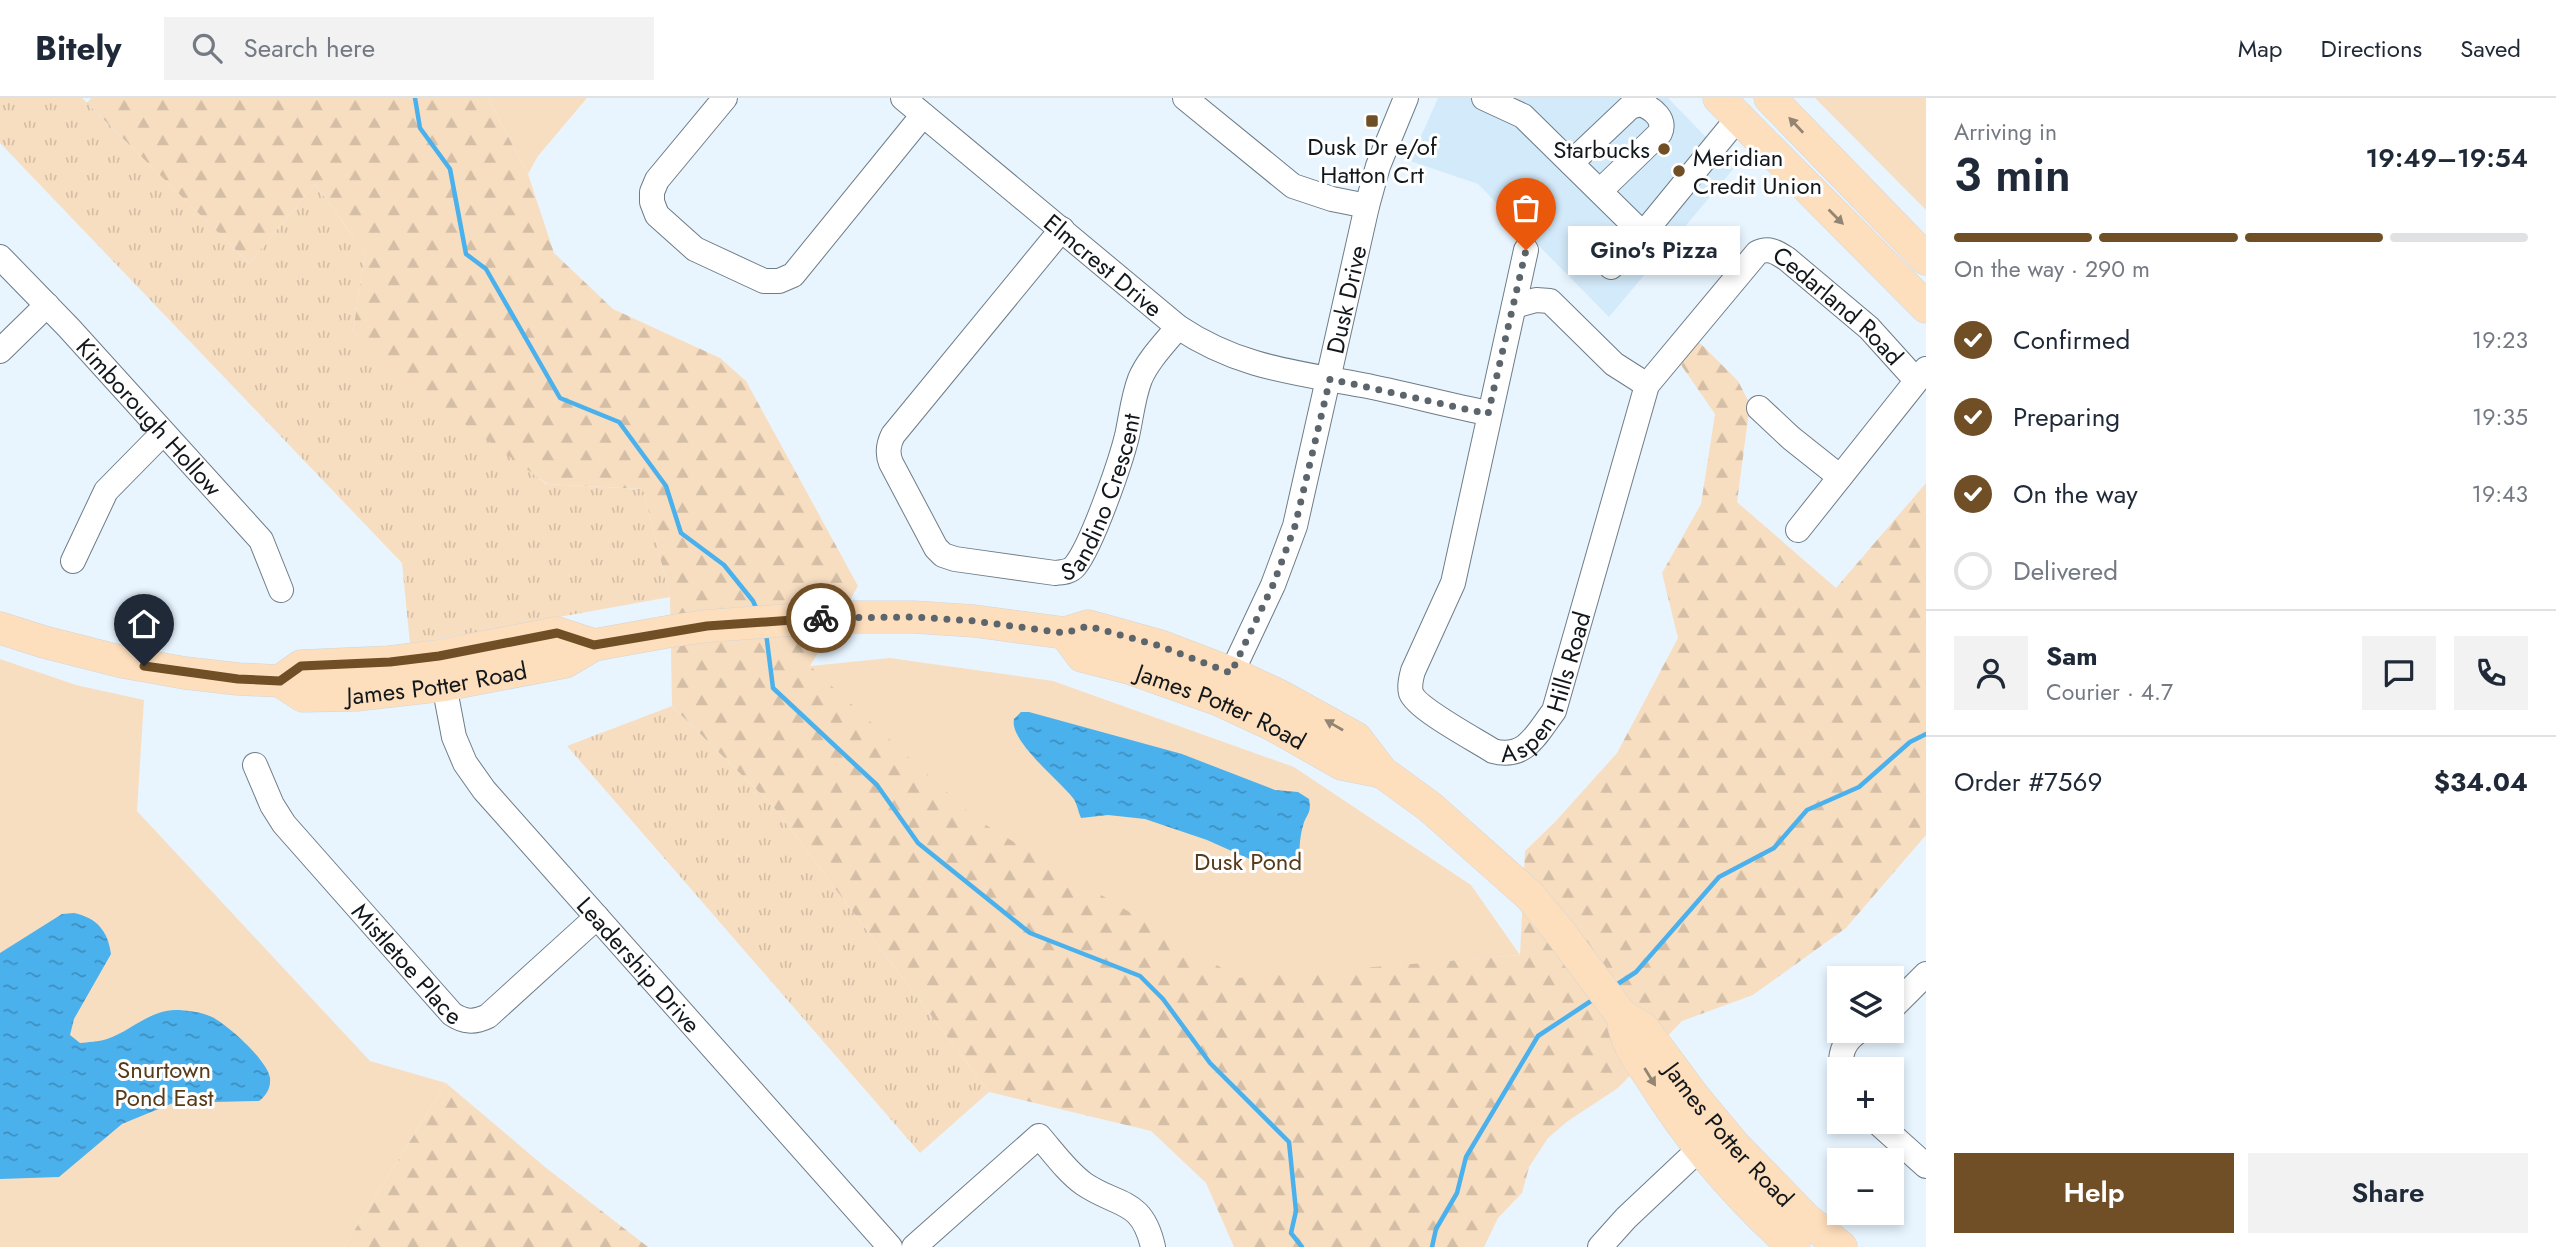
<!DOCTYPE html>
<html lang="en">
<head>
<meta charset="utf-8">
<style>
  :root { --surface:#fff; --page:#f2f2f3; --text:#1f2937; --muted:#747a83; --line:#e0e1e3; --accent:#704e26 }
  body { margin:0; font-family:Jost,sans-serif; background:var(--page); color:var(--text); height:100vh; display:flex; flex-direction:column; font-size:26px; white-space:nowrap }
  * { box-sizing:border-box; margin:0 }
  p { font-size:23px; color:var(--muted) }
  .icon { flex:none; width:38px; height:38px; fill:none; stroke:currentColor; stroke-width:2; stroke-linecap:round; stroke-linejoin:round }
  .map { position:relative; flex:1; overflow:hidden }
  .side { display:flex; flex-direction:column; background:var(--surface); width:630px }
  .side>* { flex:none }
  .fabs { position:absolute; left:1827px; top:868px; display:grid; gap:14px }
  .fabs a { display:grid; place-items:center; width:77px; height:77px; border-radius:0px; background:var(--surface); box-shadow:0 4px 10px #0003; font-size:35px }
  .pin { position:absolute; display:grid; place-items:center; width:60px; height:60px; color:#fff; margin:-72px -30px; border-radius:50% 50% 50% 0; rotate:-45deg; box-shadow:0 0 7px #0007 }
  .pin .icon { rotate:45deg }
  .courier { position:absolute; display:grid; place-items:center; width:70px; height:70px; margin:-35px; border:5px solid #704e26; border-radius:50%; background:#fff; color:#222; box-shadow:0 2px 9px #0007 }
  .bubble { position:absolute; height:49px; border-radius:0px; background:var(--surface); box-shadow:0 4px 10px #0003; font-size:23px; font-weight:600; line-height:49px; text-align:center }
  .overview em { font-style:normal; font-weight:600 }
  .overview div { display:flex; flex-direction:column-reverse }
  .overview { display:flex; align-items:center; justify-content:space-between; height:119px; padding:0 28px }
  h1 { font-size:46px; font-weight:600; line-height:52px }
  .bar { display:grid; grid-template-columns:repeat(4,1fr); gap:10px 7px; align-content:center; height:84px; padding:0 28px }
  .bar i { height:9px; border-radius:5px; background:var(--line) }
  .bar .active { background:var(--accent) }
  .bar p { grid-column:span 4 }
  .line { display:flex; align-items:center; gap:18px; padding:0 28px; border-top:2px solid var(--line) }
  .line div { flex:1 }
  .round { display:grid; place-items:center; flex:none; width:74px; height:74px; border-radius:0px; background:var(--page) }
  ol { padding:0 28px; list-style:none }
  li { display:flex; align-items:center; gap:21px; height:77px }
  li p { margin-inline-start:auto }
  li .icon { padding:7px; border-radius:50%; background:var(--accent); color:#fff; stroke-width:4 }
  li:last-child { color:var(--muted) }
  li i { width:38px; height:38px; border:4px solid var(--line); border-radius:50% }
  .cta { display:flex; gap:14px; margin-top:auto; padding:14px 28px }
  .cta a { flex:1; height:80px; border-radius:0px; background:var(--accent); color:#fff; font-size:28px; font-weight:600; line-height:80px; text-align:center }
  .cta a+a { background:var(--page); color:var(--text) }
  header { display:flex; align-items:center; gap:42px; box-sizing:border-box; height:98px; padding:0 35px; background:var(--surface); border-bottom:2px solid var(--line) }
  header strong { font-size:33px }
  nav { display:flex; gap:38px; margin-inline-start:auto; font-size:24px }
  .search { width:490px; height:63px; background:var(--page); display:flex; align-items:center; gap:18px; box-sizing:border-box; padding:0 24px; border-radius:0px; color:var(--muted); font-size:26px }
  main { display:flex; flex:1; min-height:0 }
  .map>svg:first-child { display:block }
  .built { fill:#d3eafa }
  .grass { fill:url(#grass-tufts) }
  .forest { fill:url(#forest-firs) }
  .park { fill:#f8dec1 }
  .water { fill:url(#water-ripples) }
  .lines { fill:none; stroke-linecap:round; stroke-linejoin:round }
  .stream { stroke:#4bb1ed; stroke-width:4.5 }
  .minor-casing { stroke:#6e7d87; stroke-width:26 }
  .major-casing { stroke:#d4d5d6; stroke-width:33 }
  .minor { stroke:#fff; stroke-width:24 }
  .major { stroke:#fedfbd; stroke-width:32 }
  .oneway { fill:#938574 }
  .done { stroke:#5c656b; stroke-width:7; stroke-dasharray:0 12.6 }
  .route { stroke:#704e26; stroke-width:9 }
  .poi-dot { fill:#704e26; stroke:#fff; stroke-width:2.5 }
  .labels { text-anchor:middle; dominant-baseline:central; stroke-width:6; stroke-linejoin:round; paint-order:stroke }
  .poi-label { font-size:24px; fill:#11171b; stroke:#fff }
  .street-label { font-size:24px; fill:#11171b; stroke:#fff }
  .park-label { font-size:24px; fill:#573b18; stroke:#fff }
</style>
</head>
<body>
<header>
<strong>Bitely</strong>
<div class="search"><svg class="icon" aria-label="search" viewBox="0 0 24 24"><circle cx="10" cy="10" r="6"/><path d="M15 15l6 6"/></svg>Search here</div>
<nav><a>Map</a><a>Directions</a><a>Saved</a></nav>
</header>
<main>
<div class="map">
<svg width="1926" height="1149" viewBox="0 0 1926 1149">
  <defs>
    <pattern id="grass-tufts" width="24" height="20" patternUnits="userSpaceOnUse" patternTransform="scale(1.75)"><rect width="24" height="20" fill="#f8dec1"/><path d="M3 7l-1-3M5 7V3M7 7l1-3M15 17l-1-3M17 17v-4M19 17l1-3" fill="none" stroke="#d4bea5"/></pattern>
    <pattern id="forest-firs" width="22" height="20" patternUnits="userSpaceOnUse" patternTransform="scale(1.75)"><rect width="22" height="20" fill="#f8dec1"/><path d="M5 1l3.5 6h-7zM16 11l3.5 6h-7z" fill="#d4bea5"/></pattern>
    <pattern id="water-ripples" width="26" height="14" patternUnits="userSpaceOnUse" patternTransform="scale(1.75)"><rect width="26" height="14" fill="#4bb1ed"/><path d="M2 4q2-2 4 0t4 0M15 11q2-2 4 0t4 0" fill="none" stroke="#3d8fbf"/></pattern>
  </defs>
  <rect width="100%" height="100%" fill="#e8f5ff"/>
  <polygon class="built" points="1438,0 1668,0 1735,69 1609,219 1478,86 1410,63"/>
  <g class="grass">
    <polygon points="0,0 82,0 249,165 315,86 365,155 353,234 546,386 643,391 670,499 410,546 402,465 0,45"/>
    <polygon points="672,608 772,707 989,994 920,1055 567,648"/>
  </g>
  <g class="forest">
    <polygon points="91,0 488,0 528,76 554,155 613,211 720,260 746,283 858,488 810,568 1238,879 1520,857 1525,753 1555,724 1617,655 1678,540 1662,475 1701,406 1715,316 1679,264 1699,244 1738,283 1750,306 1737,404 1836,490 1926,385 1926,737 1846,830 1753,897 1682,923 1618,990 1568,1023 1548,1040 1529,1069 1522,1095 1498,1120 1484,1149 1234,1149 1206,1085 1151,1033 989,994 772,707 672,608 670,499 643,391 547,386 447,313 353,234 365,155 315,86 249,165 87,5"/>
    <polygon points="446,985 545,1069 648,1149 344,1149"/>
  </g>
  <g class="park">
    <polygon points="488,0 587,0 538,58 528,76"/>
    <polygon points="1815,0 1926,0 1926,112"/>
    <polygon points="890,560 1053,583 1294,669 1471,787 1520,857 1238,880 976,721 810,568"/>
    <polygon points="0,561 76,587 144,602 137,713 370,963 446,985 344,1149 0,1149"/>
  </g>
  <g class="water">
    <path d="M1021 614H1029L1182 656 1275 692 1298 694 1309 701C1312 717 1306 715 1303 728 1295 755 1309 761 1274 772L1207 742 1145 721 1108 717 1081 720C1078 713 1077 705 1073 700 1059 682 1009 643 1014 621Z"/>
    <path d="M74 815C97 820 108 833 111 856L74 921 70 937 80 945C88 944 98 944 107 941 131 933 148 913 175 912 187 912 201 914 212 919 228 927 268 963 270 980 271 990 266 998 259 1003L173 1005 122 1026 59 1079 0 1081V855L62 816Z"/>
  </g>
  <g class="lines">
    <g class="stream">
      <polyline points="415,0 420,30 450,71 466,156 486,171 560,300 619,324 666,388 681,435 724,467 753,503 758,514"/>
      <polyline points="766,535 773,590 877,687 918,745 1030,835 1140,878 1163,901 1210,965 1289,1044 1296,1113 1291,1135 1302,1149"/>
      <polyline points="1613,889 1636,874 1719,779 1774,750 1807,712 1859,689 1910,644 1926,636"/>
      <polyline points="1432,1149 1436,1131 1457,1095 1466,1059 1538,938 1594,901"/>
    </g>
    <defs>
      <g id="minor">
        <polyline points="725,0 657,82 652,94 652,104 657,117 695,151 764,183 779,183 793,177 923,17"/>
        <path id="s1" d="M903 0 1178 229C1238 269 1292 274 1362 287 1404 295 1446 307 1488 315"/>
        <polyline points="1185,0 1293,88 1332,101 1367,108"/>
        <polyline points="1484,0 1523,18 1643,136 1738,20"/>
        <path d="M1571 65 1630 9 1641 6C1653 11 1666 21 1660 35L1600 93"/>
        <path id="s2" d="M1062 131 893 337C888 347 887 355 891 365L936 450 943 457 955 461 1055 475C1063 474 1070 474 1075 468 1092 447 1120 366 1127 338 1131 320 1133 299 1140 281 1148 262 1165 245 1178 229"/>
        <path id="s3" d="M1526 152 1453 485 1413 573C1411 580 1409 588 1411 595 1417 611 1476 642 1493 653 1526 662 1537 635 1554 613L1647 287 1757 155C1769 149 1776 154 1787 161L1869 230 1916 282"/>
        <path id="s4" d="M0 159 69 230 261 442 281 492"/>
        <polyline points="1611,169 1643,136"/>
        <polyline points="1514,208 1536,202 1550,203 1614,266 1647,287"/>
        <polyline points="0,253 47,207"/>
        <polyline points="1759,310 1791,340 1840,379"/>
        <polyline points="1798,432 1926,271"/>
        <polyline points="73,463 106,393 163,335"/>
        <path id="s5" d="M441 571 454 639 465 665 484 692 890 1149"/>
        <path id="s6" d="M1225 589 1273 487 1295 428 1367 108 1378 68 1406 0"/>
        <path id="s7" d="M255 667 272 707 284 726 452 916C464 924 474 925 488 918L597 819"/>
        <polyline points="1892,910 1926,876"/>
        <path d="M1841 971C1840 954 1844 943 1859 933"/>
        <polyline points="1877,1024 1926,1068"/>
        <path d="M914 1149 1039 1038C1053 1054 1067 1074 1084 1086 1118 1109 1142 1100 1153 1149"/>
        <polyline points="1600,1149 1626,1120 1712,1039"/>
      </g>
      <g id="major">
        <polyline points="1719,0 1926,209"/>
        <polyline points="1770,0 1926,161"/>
        <path id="s8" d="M0 530 44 544 123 564 185 575 238 581 280 583 303 598 356 597 444 587 565 564 594 547 672 533 707 528 831 519H914L974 523 1065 535 1088 528 1160 548 1231 575 1280 598 1356 640 1382 674 1430 709 1530 798 1559 833 1622 918 1643 930 1695 1000 1735 1048 1805 1120 1841 1149"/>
        <path id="s9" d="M1065 535 1082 558 1129 570 1219 602 1271 626 1342 666 1382 674"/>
        <polyline points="280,583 301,568 390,564 439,558 557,535 594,547"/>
        <path d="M1623 923C1626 946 1638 961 1651 980 1690 1043 1739 1100 1794 1149"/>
      </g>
    </defs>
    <use href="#minor" class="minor-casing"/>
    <use href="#major" class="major-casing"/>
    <use href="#minor" class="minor"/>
    <use href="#major" class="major"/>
  </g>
  <defs><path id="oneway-solid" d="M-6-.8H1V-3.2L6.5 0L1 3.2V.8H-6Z" transform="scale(1.75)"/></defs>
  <g class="oneway">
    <use href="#oneway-solid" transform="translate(1796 27) rotate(-133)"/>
    <use href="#oneway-solid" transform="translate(1836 119) rotate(45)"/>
    <use href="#oneway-solid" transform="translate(1334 627) rotate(-150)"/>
    <use href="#oneway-solid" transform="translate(1650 979) rotate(58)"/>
  </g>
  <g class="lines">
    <polyline class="done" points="821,520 914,519 974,523 1065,535 1088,528 1160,548 1231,575 1273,487 1295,428 1330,281 1488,316 1526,152"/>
    <polyline class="route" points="144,568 238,581 280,583 301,568 390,564 439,558 557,535 594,547 707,528 821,520"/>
  </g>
  <g class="poi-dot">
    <rect x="1365" y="16" width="14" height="14" rx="3.5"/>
    <circle cx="1664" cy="51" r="7"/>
    <circle cx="1679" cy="73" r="7"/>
  </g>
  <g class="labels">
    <g class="poi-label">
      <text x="1372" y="48">Dusk Dr e/of<tspan x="1372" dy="28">Hatton Crt</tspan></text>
      <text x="1650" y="51" text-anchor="end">Starbucks</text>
      <text x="1693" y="59" text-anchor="start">Meridian<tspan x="1693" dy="28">Credit Union</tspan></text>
    </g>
    <g class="street-label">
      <text stroke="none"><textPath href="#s1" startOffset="261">Elmcrest Drive</textPath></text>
      <text stroke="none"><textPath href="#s6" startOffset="408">Dusk Drive</textPath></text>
      <text stroke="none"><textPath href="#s3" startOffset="1253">Cedarland Road</textPath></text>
      <text stroke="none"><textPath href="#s4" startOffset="219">Kimborough Hollow</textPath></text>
      <text stroke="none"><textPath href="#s2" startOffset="611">Sandino Crescent</textPath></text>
      <text stroke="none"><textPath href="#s3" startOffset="656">Aspen Hills Road</textPath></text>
      <text stroke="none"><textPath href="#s8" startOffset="448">James Potter Road</textPath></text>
      <text stroke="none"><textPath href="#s9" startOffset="177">James Potter Road</textPath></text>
      <text stroke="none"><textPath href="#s7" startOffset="252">Mistletoe Place</textPath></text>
      <text stroke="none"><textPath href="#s5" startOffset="364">Leadership Drive</textPath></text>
      <text stroke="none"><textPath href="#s8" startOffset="1950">James Potter Road</textPath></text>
    </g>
    <g class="park-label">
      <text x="1248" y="763">Dusk Pond</text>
      <text x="164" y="971">Snurtown<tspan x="164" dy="28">Pond East</tspan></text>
    </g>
  </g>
</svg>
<div class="fabs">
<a><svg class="icon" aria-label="layers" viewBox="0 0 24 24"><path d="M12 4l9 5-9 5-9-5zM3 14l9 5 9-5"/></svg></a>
<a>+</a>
<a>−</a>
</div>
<div class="pin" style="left:1526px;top:152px;background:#ea580c"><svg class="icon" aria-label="bag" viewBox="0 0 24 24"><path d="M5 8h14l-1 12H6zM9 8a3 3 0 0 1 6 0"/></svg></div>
<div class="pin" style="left:144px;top:568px;background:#1f2937"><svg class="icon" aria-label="home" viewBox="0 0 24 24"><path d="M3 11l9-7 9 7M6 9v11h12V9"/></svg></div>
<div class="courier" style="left:821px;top:520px"><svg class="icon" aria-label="bike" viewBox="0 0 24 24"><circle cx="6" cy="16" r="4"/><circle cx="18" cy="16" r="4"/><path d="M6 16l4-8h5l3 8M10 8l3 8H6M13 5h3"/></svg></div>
<div class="bubble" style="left:1568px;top:128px;width:172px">Gino's Pizza</div>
</div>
<section class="side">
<div class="overview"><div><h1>3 min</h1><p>Arriving in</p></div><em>19:49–19:54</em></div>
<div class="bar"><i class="active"></i><i class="active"></i><i class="active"></i><i></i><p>On the way · 290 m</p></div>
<ol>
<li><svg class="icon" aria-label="check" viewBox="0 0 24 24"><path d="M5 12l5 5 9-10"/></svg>Confirmed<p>19:23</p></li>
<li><svg class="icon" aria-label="check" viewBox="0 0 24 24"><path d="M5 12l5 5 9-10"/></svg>Preparing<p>19:35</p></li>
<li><svg class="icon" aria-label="check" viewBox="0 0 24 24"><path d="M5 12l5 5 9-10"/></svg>On the way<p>19:43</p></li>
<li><i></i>Delivered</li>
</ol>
<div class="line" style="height:126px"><a class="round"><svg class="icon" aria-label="person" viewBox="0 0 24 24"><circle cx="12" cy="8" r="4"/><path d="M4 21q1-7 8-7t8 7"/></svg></a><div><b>Sam</b><p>Courier · 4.7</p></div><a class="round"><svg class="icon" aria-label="chat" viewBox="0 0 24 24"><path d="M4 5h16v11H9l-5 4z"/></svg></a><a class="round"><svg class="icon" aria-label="phone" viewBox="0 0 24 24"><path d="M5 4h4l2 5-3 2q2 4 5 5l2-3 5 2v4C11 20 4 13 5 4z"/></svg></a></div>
<div class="line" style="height:91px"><div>Order #7569</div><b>$34.04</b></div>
<div class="cta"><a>Help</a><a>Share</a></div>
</section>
</main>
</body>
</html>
